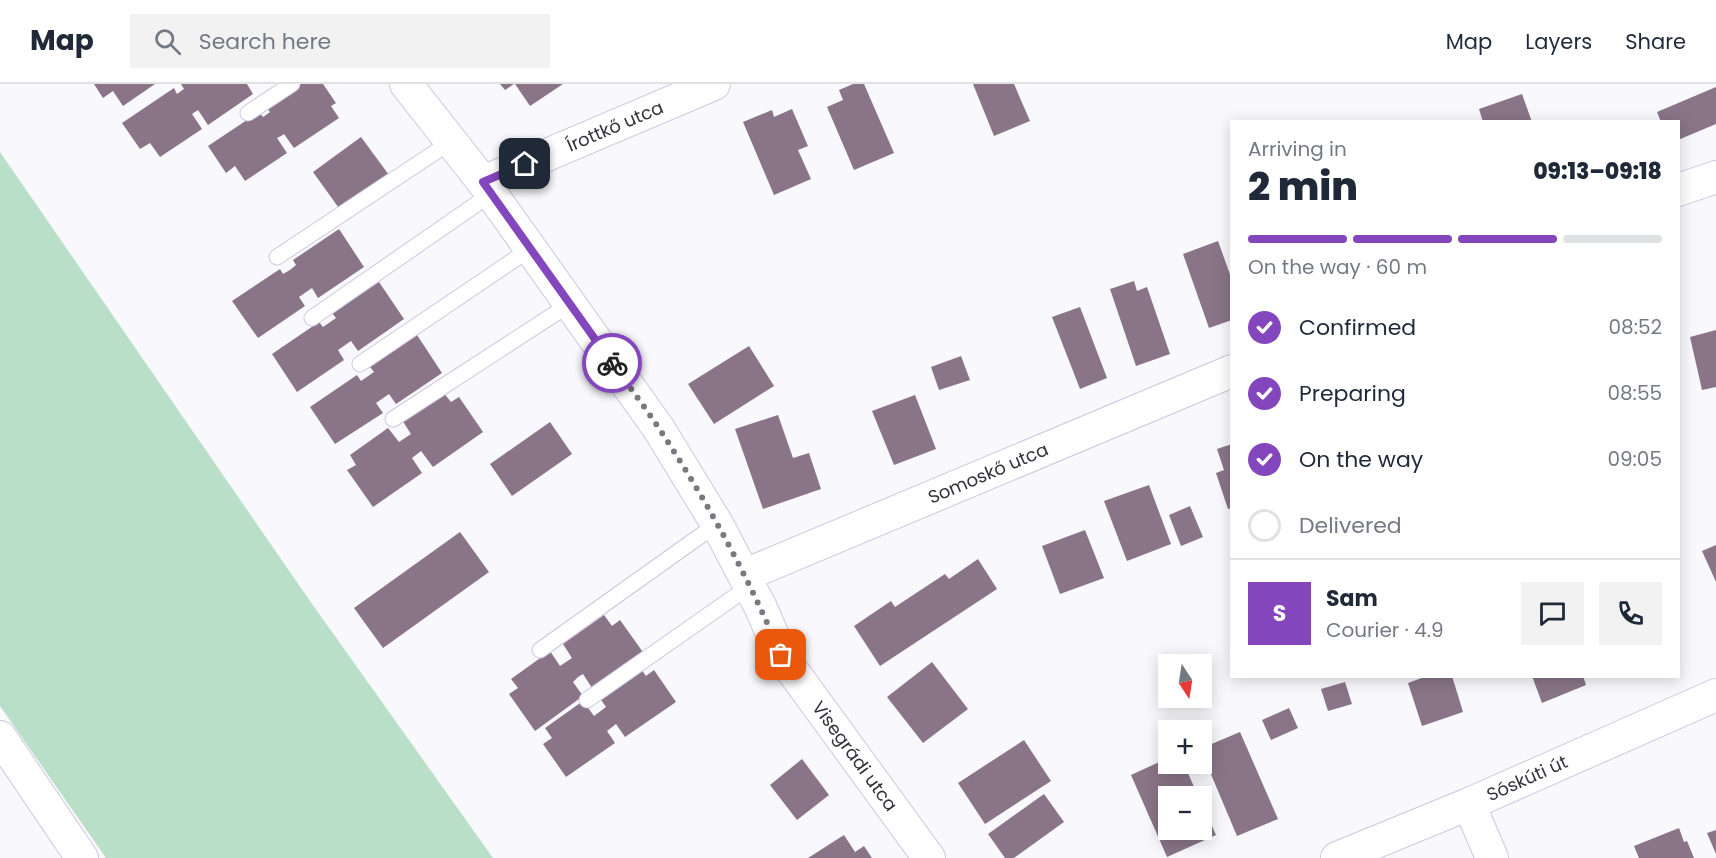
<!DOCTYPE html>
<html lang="en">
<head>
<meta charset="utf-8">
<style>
  :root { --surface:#fff; --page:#f2f2f3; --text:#1f2937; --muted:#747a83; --line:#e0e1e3; --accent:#8446bc }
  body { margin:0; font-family:Poppins,sans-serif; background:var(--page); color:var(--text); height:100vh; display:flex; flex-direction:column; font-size:22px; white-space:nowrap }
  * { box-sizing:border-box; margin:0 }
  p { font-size:20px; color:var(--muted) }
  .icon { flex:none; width:33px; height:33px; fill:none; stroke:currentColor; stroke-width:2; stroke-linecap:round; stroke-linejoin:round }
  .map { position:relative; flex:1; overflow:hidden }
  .drawer { position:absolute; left:1230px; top:36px; width:450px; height:558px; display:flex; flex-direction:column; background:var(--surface); border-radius:0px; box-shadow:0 3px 15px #0003 }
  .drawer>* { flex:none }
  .needle { width:39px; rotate:168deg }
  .controls { position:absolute; left:1158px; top:570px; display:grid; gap:12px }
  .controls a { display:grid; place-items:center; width:54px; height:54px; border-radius:0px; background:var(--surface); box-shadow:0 3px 15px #0003; font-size:30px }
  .pin { position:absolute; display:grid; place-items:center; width:51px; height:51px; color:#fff; margin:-26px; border-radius:12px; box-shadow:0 3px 9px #0006 }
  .courier { position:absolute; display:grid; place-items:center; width:60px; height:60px; margin:-30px; border:4px solid #8446bc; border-radius:50%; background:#fff; color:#222; box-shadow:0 2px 8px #0007 }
  .overview em { font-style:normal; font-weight:800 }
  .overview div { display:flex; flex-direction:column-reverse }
  .overview { display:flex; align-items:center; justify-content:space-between; height:102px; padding:0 18px }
  h1 { font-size:39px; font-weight:800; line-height:45px }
  .bar { display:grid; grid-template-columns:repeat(4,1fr); gap:9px 6px; align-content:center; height:72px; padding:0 18px }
  .bar i { height:8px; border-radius:4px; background:var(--line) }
  .bar .on { background:var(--accent) }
  .bar p { grid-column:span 4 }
  .line { display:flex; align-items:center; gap:15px; padding:0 18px; border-top:2px solid var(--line) }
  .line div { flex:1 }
  .round { display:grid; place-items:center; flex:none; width:63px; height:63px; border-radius:0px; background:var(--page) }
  ol { padding:0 18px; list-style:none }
  li { display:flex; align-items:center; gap:18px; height:66px }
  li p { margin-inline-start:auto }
  li .icon { padding:6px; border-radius:50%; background:var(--accent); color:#fff; stroke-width:4 }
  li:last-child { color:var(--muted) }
  li i { width:33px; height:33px; border:3px solid var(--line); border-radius:50% }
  header { display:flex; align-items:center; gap:36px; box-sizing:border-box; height:84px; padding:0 30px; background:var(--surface); border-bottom:2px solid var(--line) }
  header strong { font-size:28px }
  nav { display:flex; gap:33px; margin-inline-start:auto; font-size:21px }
  .search { width:420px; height:54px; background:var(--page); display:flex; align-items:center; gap:15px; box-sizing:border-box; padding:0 21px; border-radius:0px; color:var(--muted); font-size:22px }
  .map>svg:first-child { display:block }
  .green { fill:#badfc8 }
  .building { fill:#897587 }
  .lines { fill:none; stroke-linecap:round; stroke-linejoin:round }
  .lane-casing { stroke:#cec7e0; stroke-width:17 }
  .street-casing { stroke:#cec7e0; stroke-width:34 }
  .lane { stroke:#fff; stroke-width:15 }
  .street { stroke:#fff; stroke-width:32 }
  .done { stroke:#7a7780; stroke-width:6; stroke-dasharray:0 10.8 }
  .route { stroke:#8446bc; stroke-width:8 }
  .labels { text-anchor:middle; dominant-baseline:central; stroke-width:6; stroke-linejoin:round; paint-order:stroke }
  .street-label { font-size:18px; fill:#35323c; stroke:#fff }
</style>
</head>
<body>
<header>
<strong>Map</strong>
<div class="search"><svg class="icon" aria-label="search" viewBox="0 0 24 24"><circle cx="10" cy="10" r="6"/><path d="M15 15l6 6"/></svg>Search here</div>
<nav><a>Map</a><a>Layers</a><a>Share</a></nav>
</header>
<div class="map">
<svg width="1716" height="774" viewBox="0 0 1716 774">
  <rect width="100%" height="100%" fill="#f9f8fd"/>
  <polygon class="green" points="0,68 310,517 493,774 106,774 0,622"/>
  <g class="building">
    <polygon points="94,0 155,0 123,22 113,7 103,14"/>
    <polygon points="181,0 247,0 253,10 208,41 198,26 192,30 202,45 160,73 150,59 140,65 122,39 174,4 177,10 184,5"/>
    <polygon points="300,0 323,0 336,19 331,22 339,34 294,64 284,50 281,52 277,54 287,69 245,97 235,82 226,89 208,62 259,28 263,33 266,31 270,28 266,23"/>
    <polygon points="500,0 514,0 505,6"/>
    <polygon points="515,0 563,0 530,22"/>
    <polygon points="853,0 864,0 894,69 854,86 827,23 843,16 839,6"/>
    <polygon points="973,0 1014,0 1030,37 994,52"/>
    <polygon points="1716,3 1716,40 1678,56 1678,38 1661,38 1657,28"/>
    <polygon points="1522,10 1532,38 1483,38 1479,25"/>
    <polygon points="792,25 808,62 798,66 811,95 774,111 743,38 772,26 774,33"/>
    <polygon points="361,53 389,91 341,127 313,88"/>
    <polygon points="339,145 364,183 318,214 312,204 299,213 305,222 258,254 232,217 280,185 283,190 290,186 296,181 293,176"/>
    <polygon points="1218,157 1232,196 1232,236 1209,244 1183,170"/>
    <polygon points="1134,197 1137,207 1147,203 1170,270 1136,282 1110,205"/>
    <polygon points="379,198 404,235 358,267 351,257 338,266 344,276 297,308 272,270 319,238 323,243 336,234 332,229"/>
    <polygon points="1080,223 1107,294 1080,305 1052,233"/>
    <polygon points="1716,246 1716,303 1702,306 1690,253"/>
    <polygon points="417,251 442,289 396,320 389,310 376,319 383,329 335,360 310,323 357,291 361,297 374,288 370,283"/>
    <polygon points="749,262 774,302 714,340 688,300"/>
    <polygon points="961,272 970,296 939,306 931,283"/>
    <polygon points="443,308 451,318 459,313 483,348 433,383 421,367 412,374 422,389 373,423 347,386 356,381 350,371 388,344 399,358 411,350 402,336"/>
    <polygon points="915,311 936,365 894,381 872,327"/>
    <polygon points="778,331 793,374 809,369 821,405 763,425 735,345"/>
    <polygon points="550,338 572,370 512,412 490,380"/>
    <polygon points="1232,360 1232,424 1228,425 1216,389 1224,386 1217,365"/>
    <polygon points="1149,401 1171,460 1127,477 1104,417"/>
    <polygon points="1190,422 1203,453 1181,462 1169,431"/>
    <polygon points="1085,446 1104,494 1060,510 1042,462"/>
    <polygon points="460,448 489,488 383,564 354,524"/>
    <polygon points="1716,461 1716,498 1702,467"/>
    <polygon points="978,475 997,505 880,582 854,542 891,517 895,523 945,490 949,495"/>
    <polygon points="604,531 612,542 620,536 645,571 594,607 583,590 578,593 573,598 583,612 535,647 509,610 518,604 511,595 550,567 560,582 572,574 563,560"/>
    <polygon points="932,578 968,625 923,659 887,613"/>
    <polygon points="638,581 646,592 654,586 676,618 625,653 616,640 607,647 615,659 566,693 543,660 552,654 545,644 583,617 594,632 606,623 597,610"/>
    <polygon points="1427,592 1452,592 1463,628 1422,642 1408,599"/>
    <polygon points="1532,592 1583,592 1586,601 1542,619"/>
    <polygon points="1345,598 1352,620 1328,627 1321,605"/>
    <polygon points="1289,624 1298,644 1271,656 1262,636"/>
    <polygon points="1240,648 1278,735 1237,752 1202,669 1202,664"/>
    <polygon points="1024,656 1051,697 985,740 958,699"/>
    <polygon points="1168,674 1168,680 1184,680 1198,712 1168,712 1168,746 1202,746 1202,720 1216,751 1167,773 1131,691"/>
    <polygon points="802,675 829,711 797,736 770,701"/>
    <polygon points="1044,710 1064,738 1014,774 1005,774 988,750"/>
    <polygon points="1679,744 1684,758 1687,757 1694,774 1639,774 1634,762"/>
    <polygon points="1716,746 1716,770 1707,749"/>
    <polygon points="844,751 855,768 864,762 872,774 808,774"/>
  </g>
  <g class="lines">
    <defs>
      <g id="lane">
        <polyline points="248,29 292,0"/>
        <polyline points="277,173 452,57"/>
        <polyline points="312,234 491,110"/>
        <polyline points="360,280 530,165"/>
        <polyline points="393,335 570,220"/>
        <polyline points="540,566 717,440"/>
        <polyline points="587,616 750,502"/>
      </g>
      <g id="street">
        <polyline points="406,0 483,98 659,345 717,440 761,524 781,571 929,774"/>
        <polyline points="483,98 714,0"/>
        <polyline points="1678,106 1716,93"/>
        <polyline points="745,491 1232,287"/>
        <polyline points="0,653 82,774"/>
        <polyline points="1469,720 1492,774"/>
        <polyline points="1337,774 1469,720 1716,611"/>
      </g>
    </defs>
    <use href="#lane" class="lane-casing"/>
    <use href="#street" class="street-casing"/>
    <use href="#lane" class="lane"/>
    <use href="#street" class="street"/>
  </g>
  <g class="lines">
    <path class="done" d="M612 279C628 301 645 323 660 346 707 417 748 492 781 571"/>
    <polyline class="route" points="525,80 483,98 612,279"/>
  </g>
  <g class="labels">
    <g class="street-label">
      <text transform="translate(615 42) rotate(-23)">Írottkő utca</text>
      <text transform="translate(988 389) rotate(-23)">Somoskő utca</text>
      <text transform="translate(855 672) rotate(54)">Visegrádi utca</text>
      <text transform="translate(1527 694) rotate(-24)">Sóskúti út</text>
    </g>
  </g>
</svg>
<div class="controls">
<a><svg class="needle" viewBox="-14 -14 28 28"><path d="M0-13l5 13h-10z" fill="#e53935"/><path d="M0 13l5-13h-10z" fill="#747a83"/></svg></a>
<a>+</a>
<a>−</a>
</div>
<div class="pin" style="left:781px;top:571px;background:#ea580c"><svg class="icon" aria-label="bag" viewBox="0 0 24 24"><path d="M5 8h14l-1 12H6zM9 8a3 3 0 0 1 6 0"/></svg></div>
<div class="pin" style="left:525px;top:80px;background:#1f2937"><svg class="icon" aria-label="home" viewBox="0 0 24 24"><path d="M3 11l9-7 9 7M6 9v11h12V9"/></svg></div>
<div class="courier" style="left:612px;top:279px"><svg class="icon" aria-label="bike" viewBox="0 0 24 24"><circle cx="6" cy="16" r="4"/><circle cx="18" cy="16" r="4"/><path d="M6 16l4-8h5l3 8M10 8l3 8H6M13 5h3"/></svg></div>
<section class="drawer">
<div class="overview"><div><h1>2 min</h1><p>Arriving in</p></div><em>09:13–09:18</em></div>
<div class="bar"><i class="on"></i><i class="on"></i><i class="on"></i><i></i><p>On the way · 60 m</p></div>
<ol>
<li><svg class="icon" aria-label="check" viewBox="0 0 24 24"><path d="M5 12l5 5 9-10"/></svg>Confirmed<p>08:52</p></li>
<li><svg class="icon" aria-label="check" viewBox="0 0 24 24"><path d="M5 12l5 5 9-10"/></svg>Preparing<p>08:55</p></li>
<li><svg class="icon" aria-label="check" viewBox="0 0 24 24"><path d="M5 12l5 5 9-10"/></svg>On the way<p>09:05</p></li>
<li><i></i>Delivered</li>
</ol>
<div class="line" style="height:108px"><b class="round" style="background:var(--accent);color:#fff">S</b><div><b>Sam</b><p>Courier · 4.9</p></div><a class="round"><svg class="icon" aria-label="chat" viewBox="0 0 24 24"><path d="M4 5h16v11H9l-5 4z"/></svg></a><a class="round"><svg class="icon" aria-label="phone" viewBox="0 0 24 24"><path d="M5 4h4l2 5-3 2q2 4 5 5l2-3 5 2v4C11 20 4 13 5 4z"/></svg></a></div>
</section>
</div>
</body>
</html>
